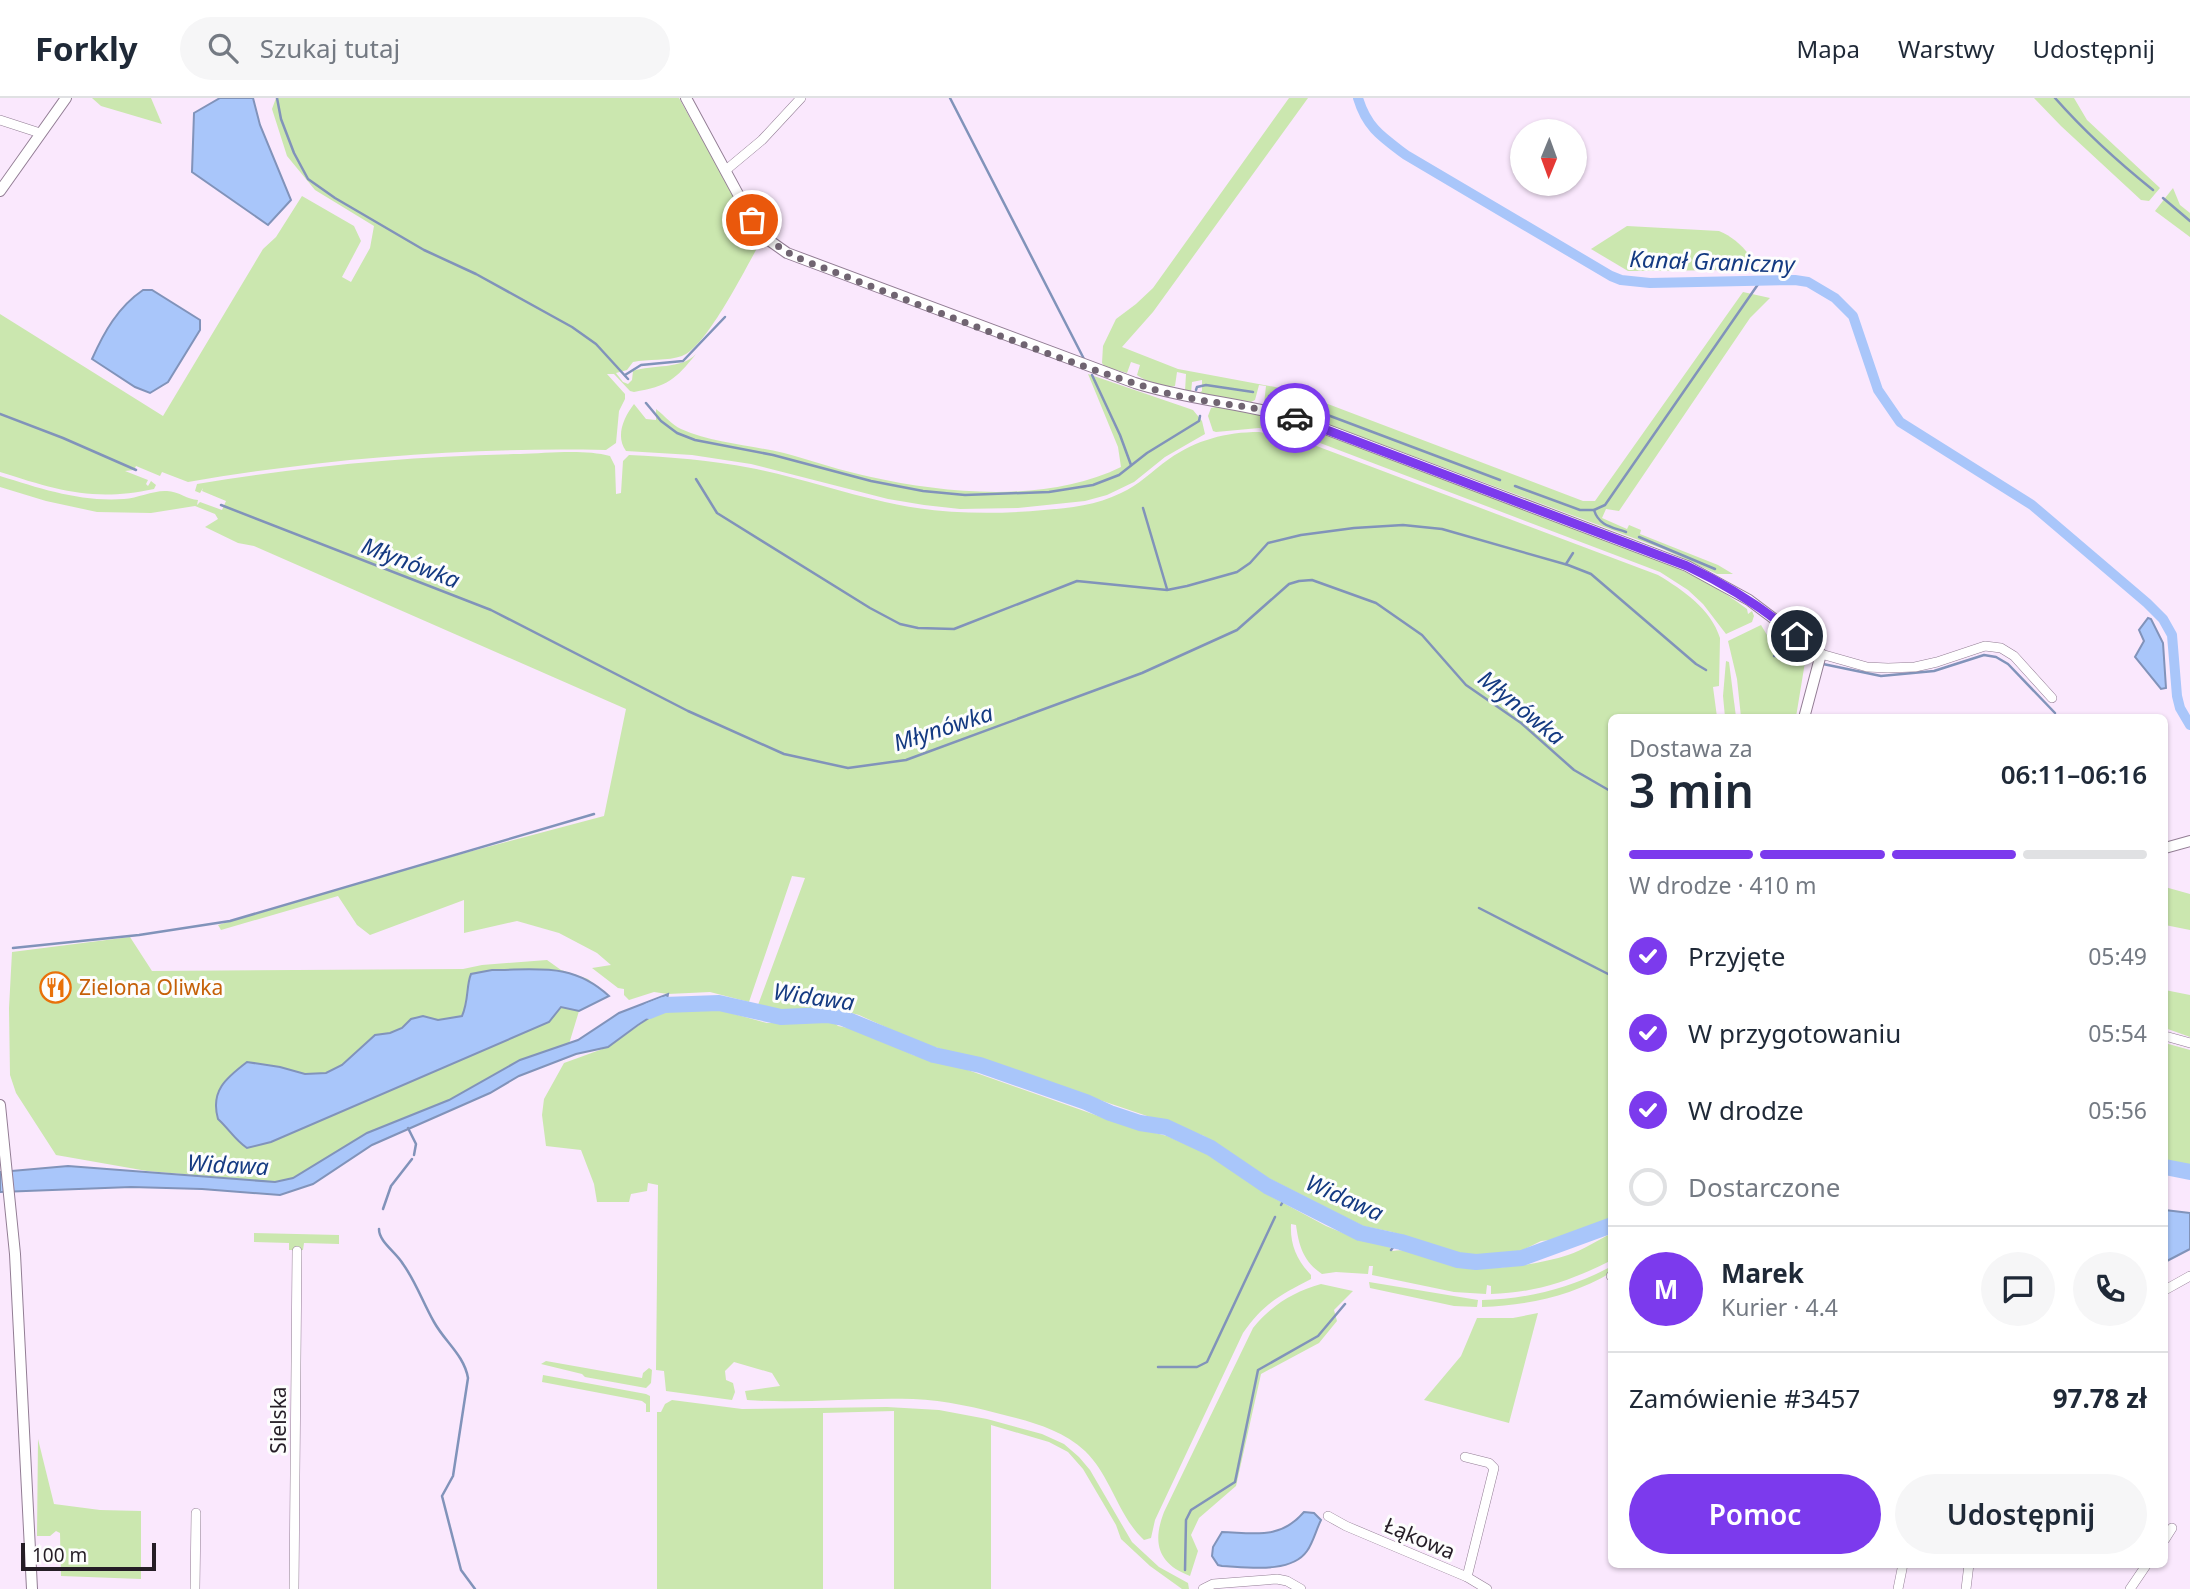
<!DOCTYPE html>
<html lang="pl">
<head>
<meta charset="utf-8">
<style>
  :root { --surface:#fff; --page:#f6f6f7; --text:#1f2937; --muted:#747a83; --line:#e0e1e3; --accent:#7c3aed }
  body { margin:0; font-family:"Noto Sans",sans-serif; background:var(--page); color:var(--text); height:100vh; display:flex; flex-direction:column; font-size:26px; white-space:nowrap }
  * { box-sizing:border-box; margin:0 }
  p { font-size:23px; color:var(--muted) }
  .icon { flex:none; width:38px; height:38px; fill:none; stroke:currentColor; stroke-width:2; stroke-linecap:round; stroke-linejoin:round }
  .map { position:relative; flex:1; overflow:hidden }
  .details { position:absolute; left:1608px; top:616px; width:560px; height:854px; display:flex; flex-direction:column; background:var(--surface); border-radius:10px; box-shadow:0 2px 5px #0004 }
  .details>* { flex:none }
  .needle { width:46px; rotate:181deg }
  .buttons { position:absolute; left:1510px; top:21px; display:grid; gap:14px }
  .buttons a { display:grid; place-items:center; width:77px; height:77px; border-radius:50%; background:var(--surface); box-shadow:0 2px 5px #0004; font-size:35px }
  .scale { position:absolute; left:21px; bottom:18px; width:135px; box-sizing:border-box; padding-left:7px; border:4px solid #251d26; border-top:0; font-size:19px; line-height:24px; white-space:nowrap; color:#251d26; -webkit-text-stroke:5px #fdfdfd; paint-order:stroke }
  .pin { position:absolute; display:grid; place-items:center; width:60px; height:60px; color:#fff; margin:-30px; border:4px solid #fff; border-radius:50%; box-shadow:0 2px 7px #0007 }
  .courier { position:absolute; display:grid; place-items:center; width:70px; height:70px; margin:-35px; border:5px solid #7c3aed; border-radius:50%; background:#fff; color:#222; box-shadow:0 2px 9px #0007 }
  .head em { font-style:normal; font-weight:600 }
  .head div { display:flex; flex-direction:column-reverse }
  .head { display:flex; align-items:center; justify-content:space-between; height:119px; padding:0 21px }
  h1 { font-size:46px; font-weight:600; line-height:52px }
  .bar { display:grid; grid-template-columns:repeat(4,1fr); gap:10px 7px; align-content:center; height:84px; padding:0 21px }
  .bar i { height:9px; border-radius:5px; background:var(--line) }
  .bar .current { background:var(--accent) }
  .bar p { grid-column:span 4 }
  .line { display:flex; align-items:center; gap:18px; padding:0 21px; border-top:2px solid var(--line) }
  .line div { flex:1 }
  .round { display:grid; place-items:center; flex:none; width:74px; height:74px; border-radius:37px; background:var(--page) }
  ol { padding:0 21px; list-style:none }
  li { display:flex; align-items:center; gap:21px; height:77px }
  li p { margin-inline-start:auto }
  li .icon { padding:7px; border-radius:50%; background:var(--accent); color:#fff; stroke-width:4 }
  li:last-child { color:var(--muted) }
  li i { width:38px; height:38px; border:4px solid var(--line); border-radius:50% }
  .action { display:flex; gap:14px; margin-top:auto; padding:14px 21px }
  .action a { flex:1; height:80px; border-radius:42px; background:var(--accent); color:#fff; font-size:28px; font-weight:600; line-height:80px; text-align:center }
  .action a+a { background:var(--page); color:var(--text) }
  header { display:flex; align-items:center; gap:42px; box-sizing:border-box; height:98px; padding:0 35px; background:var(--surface); border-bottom:2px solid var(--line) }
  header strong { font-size:33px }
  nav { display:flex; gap:38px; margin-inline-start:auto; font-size:24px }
  .search { width:490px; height:63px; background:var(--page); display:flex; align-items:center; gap:18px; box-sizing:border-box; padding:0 24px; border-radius:38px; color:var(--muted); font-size:26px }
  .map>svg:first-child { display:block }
  .green { fill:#cbe7af }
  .water { fill:#a9c6fa; stroke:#8193ba; stroke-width:2 }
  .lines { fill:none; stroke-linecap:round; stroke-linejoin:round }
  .stream { stroke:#8193ba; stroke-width:2.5 }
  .canal { stroke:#a9c6fa; stroke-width:10 }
  .river { stroke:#a9c6fa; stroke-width:16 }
  .minor-casing { stroke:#927d94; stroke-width:10 }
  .tertiary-casing { stroke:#927d94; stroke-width:12 }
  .minor { stroke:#fff; stroke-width:9 }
  .tertiary { stroke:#fff; stroke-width:10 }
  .done { stroke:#706471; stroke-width:7; stroke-dasharray:0 12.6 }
  .route { stroke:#7c3aed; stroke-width:9 }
  .labels { text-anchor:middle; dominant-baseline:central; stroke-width:6; stroke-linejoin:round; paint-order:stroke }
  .food-label { font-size:21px; fill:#c56008; stroke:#fdfdfd; text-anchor:start }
  .street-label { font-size:21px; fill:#251d26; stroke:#fdfdfd }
  .water-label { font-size:23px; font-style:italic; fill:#143a82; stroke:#fdfdfd }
</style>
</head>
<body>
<header>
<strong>Forkly</strong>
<div class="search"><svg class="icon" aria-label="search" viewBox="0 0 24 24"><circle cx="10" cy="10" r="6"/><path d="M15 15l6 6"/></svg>Szukaj tutaj</div>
<nav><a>Mapa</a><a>Warstwy</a><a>Udostępnij</a></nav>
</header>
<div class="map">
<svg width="2190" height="1491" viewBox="0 0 2190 1491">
  <rect width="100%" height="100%" fill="#fae8fd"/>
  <g class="green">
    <polygon points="92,0 151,0 162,26 101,8"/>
    <path d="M276 0H679L760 145C746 169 707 249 682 258 668 263 648 261 633 264L627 272 616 275 623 284 628 286 632 282 633 273C653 266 681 272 696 256 675 282 668 288 634 294L630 293 614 276H607L625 296V301L619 313 616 345 606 352C466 349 327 360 188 384L162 374 160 378 136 368 134 372 125 373 148 382 146 386 148 388 151 383 156 387 154 391C93 404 57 392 0 374V216L163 318 263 151 276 139 302 98 354 128 361 143 342 179 351 184 370 150 374 128 315 92 287 58 272 11Z"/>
    <path d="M1289 0H1308L1153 214 1122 249 1178 271 1291 292 1583 403H1595L1743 194 1770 200 1750 220 1619 413 1606 411 1602 420 1627 431 1629 427 1641 432 1640 436 1718 467 1733 476H1717L1663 451 1311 320 1315 302 1308 300 1304 314 1299 315 1264 306 1266 288 1259 287 1255 302 1251 304 1199 295 1202 293V282L1192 284 1191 295 1185 293 1186 276 1177 274 1175 288C1165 291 1147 284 1137 277L1140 267 1131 264 1127 275 1105 269 1102 265 1103 248 1116 221 1136 206 1153 190Z"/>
    <polygon points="2034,0 2074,0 2087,22 2160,90 2149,103 2141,102 2061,28"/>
    <polygon points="2173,90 2180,107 2190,115 2190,139 2155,113"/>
    <path d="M1627 128 1719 133C1731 138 1741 146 1749 157L1746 172 1628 173 1591 151Z"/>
    <path d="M1088 276 1193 312 1202 323 1205 336 1165 359 1134 384 1107 397 1085 403 1018 410 960 411 924 407 888 401 751 366 692 357 626 353C615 338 624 319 634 306L646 321 656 322V311C664 317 672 327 681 331 713 345 750 347 784 355 813 363 842 373 871 379 948 396 1048 405 1121 369L1118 349Z"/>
    <path d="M1216 309 1253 314 1279 321C1368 352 1456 385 1544 418 1610 443 1692 468 1747 511L1748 516 1752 513 1754 518 1752 524 1726 536 1703 506 1688 492 1660 474 1299 337 1259 330 1216 334 1213 333 1208 318 1211 310Z"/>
    <path d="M1259 334 1298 341 1658 477C1683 492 1711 511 1720 540L1719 588 1713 589 1717 619 1612 620V1120L1569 1140 1541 1143 1519 1154 1470 1159 1392 1134 1363 1128 1260 1076 1204 1038 1153 1020 975 960 923 946 859 917 828 909 785 913 758 907 805 780 792 778 749 904 710 894 668 896 654 894 629 902 624 897V891L618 890 592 870 611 867 597 855 559 835 517 823 464 835V802L370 837 357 827 338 798 221 832 218 827 427 765 604 718 626 611 254 448 238 445 205 429 218 421 215 416 195 408 151 415 97 414 46 403 0 389V378C42 391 80 404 124 401 138 400 154 392 167 393 178 393 188 402 198 402L197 407 200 404 222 412 226 403 202 393 203 390 200 395 195 393 197 386C304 368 412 358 520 356 547 355 585 351 610 358L615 368 616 396 621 395 623 363 629 357C670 359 711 362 751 370 796 379 840 394 885 404 937 416 991 417 1044 412 1070 410 1097 407 1121 395 1139 387 1152 373 1169 361 1196 342 1226 334 1259 334Z"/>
    <polygon points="1761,527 1767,537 1797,547 1806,558 1796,619 1741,619 1737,581 1728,543"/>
    <polygon points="1726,563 1729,564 1736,619 1725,619 1723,598"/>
    <polygon points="2165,789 2190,796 2190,832 2165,827"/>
    <polygon points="130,839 152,873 463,871 482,867 547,862 561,872 588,881 609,898 579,913 569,946 520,962 450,1002 367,1035 293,1080 275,1084 147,1073 56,1057 16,995 10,977 9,910 12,854"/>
    <polygon points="2165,892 2190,897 2190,939 2165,930"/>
    <path d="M712 910 767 925H835L838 928 853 931 884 943 913 957 965 971 1121 1026 1167 1038 1217 1060 1274 1100 1326 1128 1358 1141 1391 1148 1390 1151 1393 1153C1413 1149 1433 1164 1454 1168 1486 1174 1537 1167 1568 1157 1583 1152 1598 1142 1612 1135V1162C1573 1182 1535 1195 1491 1196V1188L1487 1187 1486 1196 1454 1194 1372 1177 1373 1168H1369L1368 1176 1336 1174 1322 1176C1303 1163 1299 1148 1296 1127L1291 1126C1290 1147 1297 1162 1311 1177V1181C1280 1197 1263 1206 1243 1235L1155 1422 1151 1440 1144 1442C1118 1418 1111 1378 1085 1353 1063 1333 1036 1325 1008 1318 977 1310 946 1302 913 1301 858 1299 802 1306 747 1302L745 1293 780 1288 772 1275 734 1264 725 1273 726 1282 733 1285 735 1294 732 1302 666 1293 664 1273 656 1272 658 1087 648 1085 647 1093 631 1096 629 1104H597L594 1086 581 1052 546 1048 542 1017 544 1001 564 965 608 949 655 916 665 913Z"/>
    <polygon points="2165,945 2190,952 2190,1068 2165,1062"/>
    <polygon points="254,1135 339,1137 339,1146 304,1145 303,1152 289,1152 289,1145 254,1144"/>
    <path d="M1612 1168V1174C1572 1198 1529 1207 1482 1209V1202C1528 1201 1571 1190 1612 1168Z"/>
    <polygon points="1369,1184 1478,1202 1477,1209 1454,1208 1370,1190"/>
    <path d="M1321 1186 1353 1193 1334 1212 1337 1223 1319 1245 1261 1276 1236 1388 1199 1420 1191 1437 1198 1453 1190 1478C1158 1466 1152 1445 1164 1414L1253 1230C1272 1207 1293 1194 1321 1186Z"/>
    <polygon points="1538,1215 1509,1325 1424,1302 1461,1258 1477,1220 1513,1220"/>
    <polygon points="546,1263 642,1280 643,1275 649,1270 652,1272 651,1285 646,1290 585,1279 582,1276 541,1266"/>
    <polygon points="543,1277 646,1296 650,1298 650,1314 646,1314 646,1306 642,1303 542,1284"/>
    <polygon points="672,1302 742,1311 887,1309 939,1312 987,1321 1042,1336 1064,1346 1079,1359 1090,1372 1132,1444 1159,1469 1188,1485 1189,1491 1182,1491 1150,1468 1121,1441 1116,1427 1083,1371 1068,1354 1049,1344 991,1327 991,1491 894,1491 894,1313 823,1315 823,1491 657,1491 657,1314 661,1314 665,1306"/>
    <polygon points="38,1341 54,1406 100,1412 141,1413 141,1481 61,1478 60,1435 56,1433 50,1438 37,1438"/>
  </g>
  <g class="water">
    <polygon points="220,0 253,0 260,27 291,102 268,127 192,74 194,15"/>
    <path d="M143 192H152L200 222V232L168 284 150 295 135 289 92 261C104 234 118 209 143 192Z"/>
    <polygon points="2148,520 2151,521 2163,545 2166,590 2161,591 2135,559 2144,543 2139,532"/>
    <path d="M492 872C538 872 572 864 609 898L579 913 561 909 549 924 271 1044 247 1050C235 1042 229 1031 218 1021 210 993 226 980 247 964L280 969 305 976 326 975 342 967 375 937 390 935 402 930 411 921 423 918 438 922 462 918C469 902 466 888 471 876Z"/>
    <polygon points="668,896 665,913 655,916 638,927 608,949 576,956 519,978 490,995 372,1047 313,1086 280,1097 202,1091 131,1089 0,1094 0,1074 68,1068 275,1084 293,1080 367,1035 449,1002 520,962 578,942 619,915"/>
    <polygon points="2165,1112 2190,1115 2190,1151 2165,1164"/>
    <path d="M1304 1414 1314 1415 1321 1422C1316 1432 1313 1445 1307 1453 1291 1476 1247 1469 1222 1468L1218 1467 1212 1458 1213 1449 1222 1434C1255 1435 1280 1442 1304 1414Z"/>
  </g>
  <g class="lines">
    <g class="stream">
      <polyline points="277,0 281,21 294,55 308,81 335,100 424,152 476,176 572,229 596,246 628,281"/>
      <polyline points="950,0 1084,261"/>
      <path d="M2055 0C2085 34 2118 64 2153 92"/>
      <polyline points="2163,100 2190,123"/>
      <polyline points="625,277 641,267 683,263 725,219"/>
      <polyline points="1092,277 1120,337 1131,367"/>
      <polyline points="1196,292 1197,289 1206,287 1253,294"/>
      <polyline points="1269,298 1301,307"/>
      <polyline points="646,305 661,323 677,335 695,342 773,357 871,383 923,393 965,397 1049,394 1093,387 1119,377 1147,355 1199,323 1200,318"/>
      <polyline points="1317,313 1500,382"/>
      <polyline points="0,316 63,340 136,372"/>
      <polyline points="696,381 717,415 870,510 900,526 918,530 954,531 1077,483 1167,492 1187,488 1237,474 1250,465 1268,445 1301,437 1354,430 1403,427 1442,431 1568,467 1591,476 1696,566 1706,572"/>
      <polyline points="1515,388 1580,412 1594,412 1605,407 1761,182"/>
      <polyline points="221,407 491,512 688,613 784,656 848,670 906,662 1142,575 1237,532 1289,486 1299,483 1312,482 1376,505 1422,537 1466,587 1521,625 1574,672 1612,694"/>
      <polyline points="1143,410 1167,491"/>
      <path d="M1594 412C1599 428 1612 429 1626 434"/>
      <polyline points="1639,439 1715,471"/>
      <polyline points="1566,466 1573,455"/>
      <polyline points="1774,558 1801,558 1811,561"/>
      <polyline points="1823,566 1881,578 1934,573 1984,557 1996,559 2008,566 2055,615"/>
      <polyline points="1479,810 1612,878"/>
      <polyline points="13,850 139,837 230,823 594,716"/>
      <polyline points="408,1030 416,1046 414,1057"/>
      <polyline points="1281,1107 1286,1098"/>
      <polyline points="383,1111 391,1088 412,1061"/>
      <path d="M379 1131C379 1144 396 1154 403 1166 416 1184 423 1205 434 1224 445 1244 464 1257 468 1280L453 1378 442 1398 461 1472 475 1491"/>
      <polyline points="1391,1152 1398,1143"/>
      <polyline points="1158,1269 1197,1269 1207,1264 1275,1119"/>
      <polyline points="1185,1472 1186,1422 1191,1412 1235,1384 1258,1272 1318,1238 1345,1206"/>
    </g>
    <path class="canal" d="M1358 0C1367 30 1382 39 1406 57L1611 178 1621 182 1650 185 1795 182 1808 184 1835 200 1853 218 1878 292 1900 324 2032 407 2147 505 2163 521 2172 537 2177 598 2180 610 2190 627"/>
    <g class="river">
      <polyline points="649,913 664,907 719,905 781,919 827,917 843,920 934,957 980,967 1086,1004 1110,1015 1140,1025 1166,1029 1211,1050 1267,1088 1360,1135 1401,1144 1458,1162 1476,1164 1522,1160 1612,1127"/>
      <polyline points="2165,1069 2190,1074"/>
    </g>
    <defs>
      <g id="minor">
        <polyline points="0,22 40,35"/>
        <polyline points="726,72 762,42 801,0"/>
        <polyline points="1821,556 1867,569 1888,570 1915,569 1937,564 1985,548 2001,550 2014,558 2052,600"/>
        <polyline points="2165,938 2190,945"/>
        <polyline points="1611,1178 1612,1178"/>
        <polyline points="2165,1192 2190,1178"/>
        <polyline points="1465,1359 1489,1365 1494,1370 1467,1479"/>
        <polyline points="1328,1418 1346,1428 1467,1479 1487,1491"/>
        <polyline points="2165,1441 2172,1430"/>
        <polyline points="195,1491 196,1415"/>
        <polyline points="294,1491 297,1153"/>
        <polyline points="1203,1491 1213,1486 1277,1481 1287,1483 1301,1491"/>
        <polyline points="1898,1491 1903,1466"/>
        <polyline points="1966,1491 1969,1466"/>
        <polyline points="2130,1491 2147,1466"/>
      </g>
      <g id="tertiary">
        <path d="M686 0 752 122 770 143 787 155 1135 285C1191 303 1248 305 1304 323L1687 468 1749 502 1821 556 1804 620"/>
        <polyline points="0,93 66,0"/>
        <polyline points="2165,750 2190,743"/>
        <polyline points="0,1007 15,1156 32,1491"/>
      </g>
    </defs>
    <use href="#minor" class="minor-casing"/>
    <use href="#tertiary" class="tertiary-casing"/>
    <use href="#minor" class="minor"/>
    <use href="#tertiary" class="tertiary"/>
  </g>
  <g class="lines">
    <path class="done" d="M752 122C767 143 784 154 808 164 924 208 1040 256 1159 293 1204 306 1251 306 1295 320"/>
    <path class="route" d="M1295 320 1687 468C1727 487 1763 510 1797 538"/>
  </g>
  <defs>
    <symbol id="restaurant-ring" viewBox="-11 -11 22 22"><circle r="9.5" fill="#fdfdfd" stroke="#e8710a" stroke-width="1.5"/><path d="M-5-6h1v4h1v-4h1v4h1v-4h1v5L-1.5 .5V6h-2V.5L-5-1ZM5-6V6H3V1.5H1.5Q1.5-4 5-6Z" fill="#e8710a"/></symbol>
  </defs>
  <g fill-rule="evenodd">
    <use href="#restaurant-ring" x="38" y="872" width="35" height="35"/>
  </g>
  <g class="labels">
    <g class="food-label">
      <text x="79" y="889">Zielona Oliwka</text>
    </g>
    <g class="street-label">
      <text transform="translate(278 1322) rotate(-90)">Sielska</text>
      <text transform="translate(1420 1440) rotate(23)">Łąkowa</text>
    </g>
    <g class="water-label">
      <text transform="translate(1712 163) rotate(2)">Kanał Graniczny</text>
      <text transform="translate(411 464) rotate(21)">Młynówka</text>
      <text transform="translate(1522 609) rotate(39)">Młynówka</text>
      <text transform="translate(943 629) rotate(-18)">Młynówka</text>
      <text transform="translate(814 898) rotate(8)">Widawa</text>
      <text transform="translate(228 1066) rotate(3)">Widawa</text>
      <text transform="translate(1345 1099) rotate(24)">Widawa</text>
    </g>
  </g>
</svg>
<div class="buttons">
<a><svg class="needle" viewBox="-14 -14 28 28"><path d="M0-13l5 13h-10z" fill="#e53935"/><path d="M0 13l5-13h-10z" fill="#747a83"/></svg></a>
</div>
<div class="scale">100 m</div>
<div class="pin" style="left:752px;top:122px;background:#ea580c"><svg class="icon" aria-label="bag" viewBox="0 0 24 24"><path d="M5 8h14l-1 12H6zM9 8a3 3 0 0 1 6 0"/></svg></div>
<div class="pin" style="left:1797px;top:538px;background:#1f2937"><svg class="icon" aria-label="home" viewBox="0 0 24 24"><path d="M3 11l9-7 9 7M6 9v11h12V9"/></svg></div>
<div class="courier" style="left:1295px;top:320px"><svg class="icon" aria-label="car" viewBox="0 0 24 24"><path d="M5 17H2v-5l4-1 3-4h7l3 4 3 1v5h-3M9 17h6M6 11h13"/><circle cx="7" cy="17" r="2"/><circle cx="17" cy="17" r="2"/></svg></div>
<section class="details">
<div class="head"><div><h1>3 min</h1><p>Dostawa za</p></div><em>06:11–06:16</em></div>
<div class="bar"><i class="current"></i><i class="current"></i><i class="current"></i><i></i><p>W drodze · 410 m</p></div>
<ol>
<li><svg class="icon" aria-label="check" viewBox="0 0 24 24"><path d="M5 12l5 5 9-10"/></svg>Przyjęte<p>05:49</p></li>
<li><svg class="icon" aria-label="check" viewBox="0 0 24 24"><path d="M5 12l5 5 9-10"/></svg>W przygotowaniu<p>05:54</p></li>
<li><svg class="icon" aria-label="check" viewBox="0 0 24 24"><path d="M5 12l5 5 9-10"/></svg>W drodze<p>05:56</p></li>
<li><i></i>Dostarczone</li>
</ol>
<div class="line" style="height:126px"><b class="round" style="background:var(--accent);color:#fff">M</b><div><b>Marek</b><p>Kurier · 4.4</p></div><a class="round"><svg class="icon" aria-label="chat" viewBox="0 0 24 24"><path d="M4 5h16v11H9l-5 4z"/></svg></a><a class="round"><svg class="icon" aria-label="phone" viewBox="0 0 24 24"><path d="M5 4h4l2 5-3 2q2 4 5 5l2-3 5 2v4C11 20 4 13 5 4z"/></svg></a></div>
<div class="line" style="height:91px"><div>Zamówienie #3457</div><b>97.78 zł</b></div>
<div class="action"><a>Pomoc</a><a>Udostępnij</a></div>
</section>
</div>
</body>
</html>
